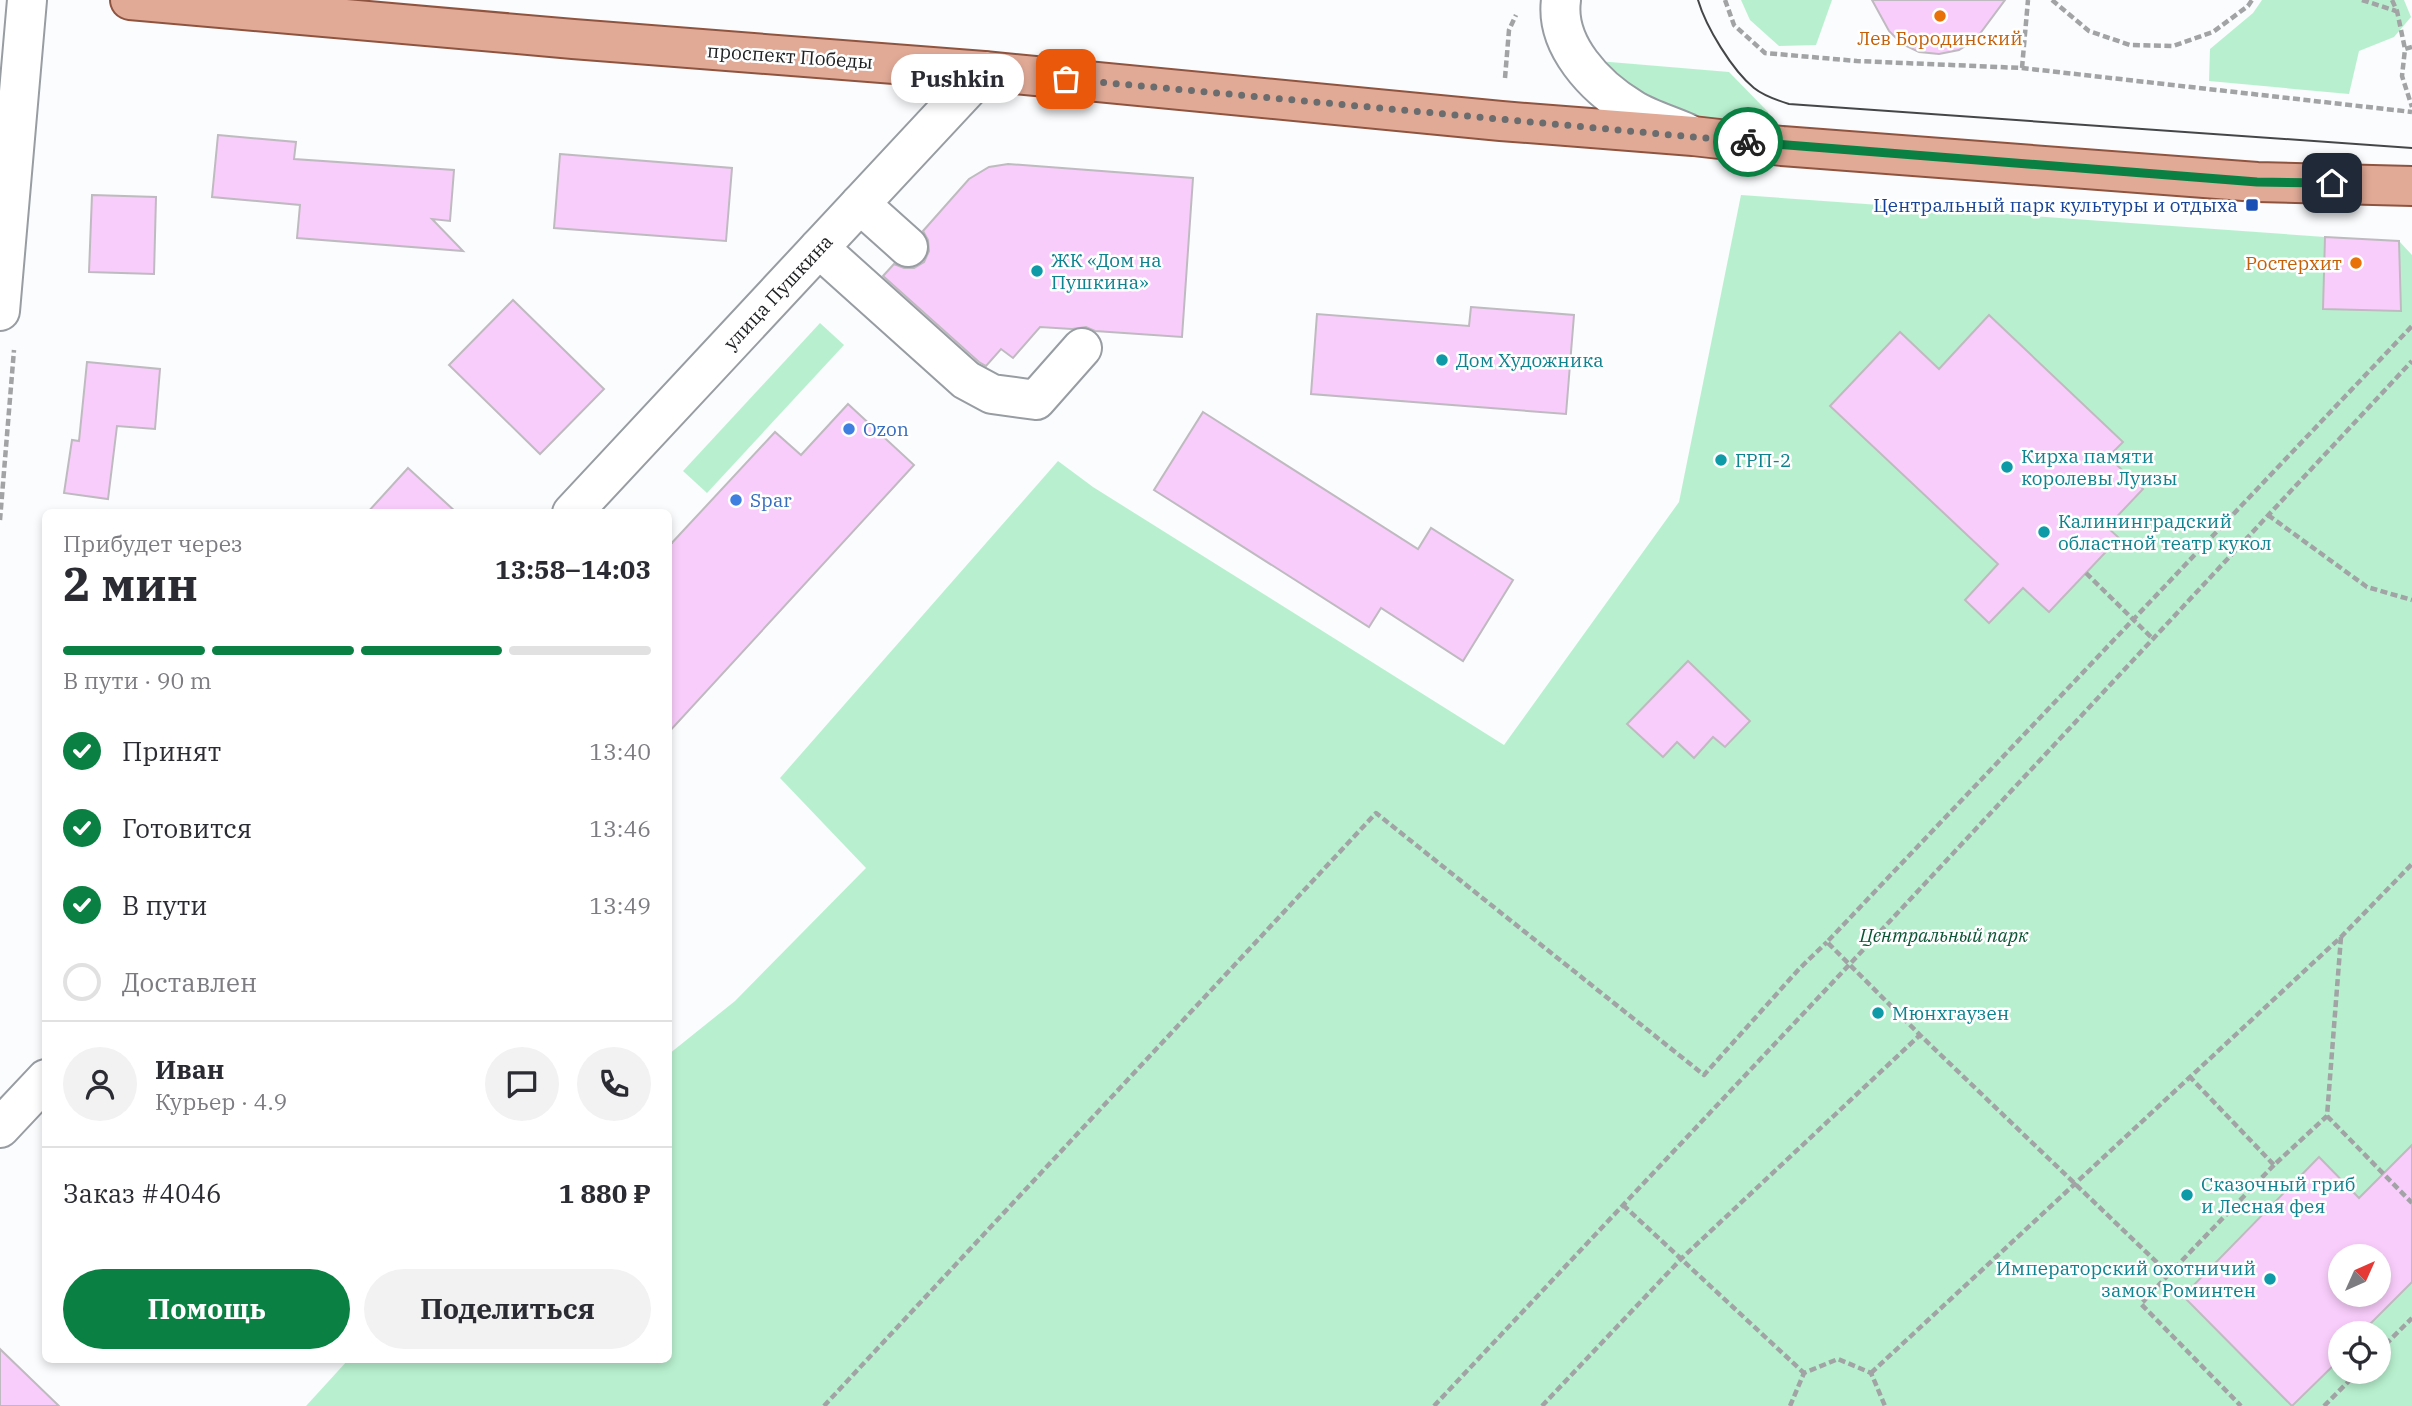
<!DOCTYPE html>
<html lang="ru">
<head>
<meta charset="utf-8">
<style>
  :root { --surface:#fff; --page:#f2f2f3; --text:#2b2b33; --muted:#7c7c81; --line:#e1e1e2; --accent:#0b8043 }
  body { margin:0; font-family:"IBM Plex Serif",serif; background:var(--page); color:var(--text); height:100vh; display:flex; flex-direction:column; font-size:26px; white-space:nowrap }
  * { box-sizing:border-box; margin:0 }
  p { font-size:23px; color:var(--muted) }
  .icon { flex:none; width:38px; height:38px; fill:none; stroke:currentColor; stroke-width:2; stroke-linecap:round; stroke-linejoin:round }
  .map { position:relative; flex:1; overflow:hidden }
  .details { position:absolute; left:42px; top:509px; width:630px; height:854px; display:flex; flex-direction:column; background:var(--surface); border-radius:10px; box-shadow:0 4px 10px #0003 }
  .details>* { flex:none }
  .needle { width:46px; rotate:45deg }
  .controls { position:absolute; left:2328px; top:1244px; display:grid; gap:14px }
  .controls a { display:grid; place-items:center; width:63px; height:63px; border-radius:50%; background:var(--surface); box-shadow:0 4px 10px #0003; font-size:35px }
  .pin { position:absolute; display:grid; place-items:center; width:60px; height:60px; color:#fff; margin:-30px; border-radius:14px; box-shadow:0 4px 10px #0006 }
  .courier { position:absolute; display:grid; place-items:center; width:70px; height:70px; margin:-35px; border:5px solid #0b8043; border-radius:50%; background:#fff; color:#222; box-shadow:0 2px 9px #0007 }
  .bubble { position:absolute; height:49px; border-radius:24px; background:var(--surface); box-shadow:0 4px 10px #0003; font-size:23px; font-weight:700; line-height:49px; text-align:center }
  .headline em { font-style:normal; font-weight:700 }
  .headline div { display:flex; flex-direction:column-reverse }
  .headline { display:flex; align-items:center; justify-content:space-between; height:119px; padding:0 21px }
  h1 { font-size:46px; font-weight:700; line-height:52px }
  .bar { display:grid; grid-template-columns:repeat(4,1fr); gap:10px 7px; align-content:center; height:84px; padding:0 21px }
  .bar i { height:9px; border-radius:5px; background:var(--line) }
  .bar .current { background:var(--accent) }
  .bar p { grid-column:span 4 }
  .line { display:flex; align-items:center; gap:18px; padding:0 21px; border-top:2px solid var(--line) }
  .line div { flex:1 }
  .round { display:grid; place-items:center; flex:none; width:74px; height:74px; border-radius:37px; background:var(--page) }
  ol { padding:0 21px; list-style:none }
  li { display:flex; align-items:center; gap:21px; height:77px }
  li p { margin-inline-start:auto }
  li .icon { padding:7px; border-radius:50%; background:var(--accent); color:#fff; stroke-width:4 }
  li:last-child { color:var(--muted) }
  li i { width:38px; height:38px; border:4px solid var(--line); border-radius:50% }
  .primary-button { display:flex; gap:14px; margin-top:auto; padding:14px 21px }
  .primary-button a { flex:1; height:80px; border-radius:42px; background:var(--accent); color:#fff; font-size:28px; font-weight:700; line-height:80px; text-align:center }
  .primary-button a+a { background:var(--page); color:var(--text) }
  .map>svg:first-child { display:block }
  .green { fill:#b8f0cf; fill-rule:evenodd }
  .building { fill:#f9cdfb; stroke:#bfbabf; stroke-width:2; fill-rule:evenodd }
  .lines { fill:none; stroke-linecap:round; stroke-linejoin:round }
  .minor-casing { stroke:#979da2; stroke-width:42 }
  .major-casing { stroke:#8f5440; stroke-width:42 }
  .path { stroke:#a1a3a5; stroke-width:4.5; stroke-dasharray:7 3.5; stroke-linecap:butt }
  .minor { stroke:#fff; stroke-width:38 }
  .major { stroke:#e1aa97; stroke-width:38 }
  .tram { stroke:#444648; stroke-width:2 }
  .done { stroke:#6a6c6e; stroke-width:7; stroke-dasharray:0 12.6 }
  .route { stroke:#0b8043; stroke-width:9 }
  .food-dot { fill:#e8710a; stroke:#fff; stroke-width:2.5 }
  .transit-dot { fill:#1a4fb4; stroke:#fff; stroke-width:2.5 }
  .culture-dot { fill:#0f9aa8; stroke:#fff; stroke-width:2.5 }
  .shop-dot { fill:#3f7fe0; stroke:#fff; stroke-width:2.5 }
  .labels { text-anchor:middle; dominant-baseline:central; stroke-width:5; stroke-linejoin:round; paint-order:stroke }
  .food-label { font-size:19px; fill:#c56008; stroke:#fff }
  .street-label { font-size:19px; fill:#1c1e20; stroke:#fff }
  .transit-label { font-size:19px; fill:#164399; stroke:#fff; text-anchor:end }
  .culture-label { font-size:19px; fill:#0d838f; stroke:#fff; text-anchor:start }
  .shop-label { font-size:19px; fill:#366cbe; stroke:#fff; text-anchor:start }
  .park-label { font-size:19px; font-style:italic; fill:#0b5535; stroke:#fff }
</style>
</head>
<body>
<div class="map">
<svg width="2412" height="1406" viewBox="0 0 2412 1406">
  <rect width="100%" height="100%" fill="#fafcfe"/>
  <g class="green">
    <polygon points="1741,0 1832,0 1816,45 1779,46 1750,20"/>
    <polygon points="2262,0 2404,0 2411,17 2394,37 2359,51 2349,94 2209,81 2210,49 2253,13"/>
    <polygon points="1598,61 1729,72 1768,112 1770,136 1644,104"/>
    <path d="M1741 195 2325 237 2323 309 2401 311 2399 241 2412 255V1406H306L348 1360H668L669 1054 735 1001 866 868 780 778 1058 461 1093 487 1504 745 1679 502ZM2340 1256H2378V1295H2340ZM2340 1334H2378V1372H2340Z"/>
    <polygon points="820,323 844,345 707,493 683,471"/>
  </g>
  <g class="building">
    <polygon points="1872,0 2005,0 1976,39 1959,50 1939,54 1919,52 1902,44 1889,31"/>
    <polygon points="218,135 296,142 294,159 454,170 450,221 432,219 463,251 297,238 300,205 212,197"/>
    <polygon points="560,154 732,168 726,241 554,228"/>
    <polygon points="1008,164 1193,178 1182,337 1095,331 1086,327 1072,329 1040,327 1013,358 1001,349 986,366 979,362 883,276 894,264 904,268 914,268 924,262 929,251 928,240 923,231 969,179 989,167"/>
    <polygon points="92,195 156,197 154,274 89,272"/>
    <polygon points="2325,237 2399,241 2401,311 2323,309"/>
    <polygon points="513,300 604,389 540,454 449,365"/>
    <polygon points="1471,307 1574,315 1566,414 1311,394 1317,314 1469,326"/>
    <polygon points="1989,315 2123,442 2108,457 2143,489 2107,527 2119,538 2049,612 2023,588 1989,623 1965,600 1998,564 1830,406 1900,332 1939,369"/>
    <polygon points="87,362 160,369 155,429 117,426 108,499 64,493 72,440 79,441"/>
    <polygon points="848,404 914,465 668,733 668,547 775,432 801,455"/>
    <polygon points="1203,412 1418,549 1431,528 1513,580 1463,661 1381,608 1369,627 1154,490"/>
    <polygon points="408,468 457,513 367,513"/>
    <polygon points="1688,661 1750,721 1725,747 1713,737 1694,758 1677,742 1663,757 1627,724"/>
    <path d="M2412 1145V1282L2360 1334H2340V1359L2292 1406 2183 1296 2319 1157 2359 1198ZM2340 1256H2378V1295H2340Z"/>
    <polygon points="0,1349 59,1406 0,1406"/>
  </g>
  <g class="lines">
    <defs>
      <g id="minor">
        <path d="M1561 0C1555 45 1595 87 1632 109 1648 119 1669 125 1687 133"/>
        <polyline points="860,204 908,247"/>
        <polyline points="819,248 966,380 992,394 1036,400 1082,348"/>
        <polyline points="0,311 27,0"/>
        <polyline points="572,513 984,71"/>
        <polyline points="0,1128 46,1079"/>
      </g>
      <polyline id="major" points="130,0 573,39 984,71 1501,121 1693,136 1782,146 2257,182 2412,186"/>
    </defs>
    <use href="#minor" class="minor-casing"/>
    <use href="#major" class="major-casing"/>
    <g class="path">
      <polyline points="1725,0 1734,25 1765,53 1857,61 2022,68 2412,112"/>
      <polyline points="2052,0 2089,31 2130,45 2173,46 2213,32 2248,6 2252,0"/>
      <polyline points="2362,0 2396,11"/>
      <polyline points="2392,0 2397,11 2405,49"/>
      <polyline points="2412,47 2405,49 2402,76 2412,107"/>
      <polyline points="2022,68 2028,0"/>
      <polyline points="1505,78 1509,30 1516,15"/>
      <polyline points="2268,515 2367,587 2412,600"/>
      <polyline points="0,520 14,350"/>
      <polyline points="668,542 671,545"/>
      <polyline points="2086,573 2153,639"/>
      <polyline points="2189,1076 2274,1165 2327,1116 2341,937"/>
      <polyline points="2327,1116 2412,1203"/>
      <polyline points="2274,1165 2169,1274 1920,1035 1827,942 2412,326"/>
      <polyline points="1623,1205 1804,1373"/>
      <polyline points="2169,1274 2141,1304 2241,1406"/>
      <polyline points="2378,1352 2412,1318"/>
      <polyline points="1871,1373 2341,937 2412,864"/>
      <polyline points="824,1406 1376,813 1704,1075 1799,969 1827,942"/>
      <polyline points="1434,1406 1849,965 2412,361"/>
      <polyline points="1542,1406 1682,1258 1920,1035"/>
      <polyline points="1790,1406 1804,1373 1838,1359 1871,1373 1885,1406"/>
      <polyline points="2324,1406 2358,1372"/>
    </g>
    <use href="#minor" class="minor"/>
    <use href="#major" class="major"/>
    <path class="tram" d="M1698 0C1706 27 1732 70 1754 88 1764 96 1776 100 1789 104L2412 148"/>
  </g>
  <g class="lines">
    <polyline class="done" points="1066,79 1748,142"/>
    <polyline class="route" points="1748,142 2257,182 2332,183"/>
  </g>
  <g class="food-dot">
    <circle cx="1940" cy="16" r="7"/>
    <circle cx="2356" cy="263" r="7"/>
  </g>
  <rect class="transit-dot" x="2245" y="198" width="14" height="14" rx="3.5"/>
  <g class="culture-dot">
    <circle cx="1037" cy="271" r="7"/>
    <circle cx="1442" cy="360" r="7"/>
    <circle cx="1721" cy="460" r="7"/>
    <circle cx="2007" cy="467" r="7"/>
    <circle cx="2044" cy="532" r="7"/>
    <circle cx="1878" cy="1013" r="7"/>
    <circle cx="2187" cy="1195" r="7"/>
    <circle cx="2270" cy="1279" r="7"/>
  </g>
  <g class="shop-dot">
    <circle cx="849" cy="429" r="7"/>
    <circle cx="736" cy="500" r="7"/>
  </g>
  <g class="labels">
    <g class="food-label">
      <text x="1940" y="38">Лев Бородинский</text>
      <text x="2342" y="263" text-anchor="end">Ростерхит</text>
    </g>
    <g class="street-label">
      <text transform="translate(790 56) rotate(4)">проспект Победы</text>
      <text transform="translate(778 292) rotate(-47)">улица Пушкина</text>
    </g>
    <g class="transit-label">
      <text x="2238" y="205">Центральный парк культуры и отдыха</text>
    </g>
    <g class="culture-label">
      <text x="1051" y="260">ЖК «Дом на<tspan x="1051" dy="22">Пушкина»</tspan></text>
      <text x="1456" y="360">Дом Художника</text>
      <text x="2021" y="456">Кирха памяти<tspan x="2021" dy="22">королевы Луизы</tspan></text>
      <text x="1735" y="460">ГРП-2</text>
      <text x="2058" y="521">Калининградский<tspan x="2058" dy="22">областной театр кукол</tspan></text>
      <text x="1892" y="1013">Мюнхгаузен</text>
      <text x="2201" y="1184">Сказочный гриб<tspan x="2201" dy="22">и Лесная фея</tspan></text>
      <text x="2256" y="1268" text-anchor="end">Императорский охотничий<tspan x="2256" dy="22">замок Роминтен</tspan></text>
    </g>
    <g class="shop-label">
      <text x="863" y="429">Ozon</text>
      <text x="750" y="500">Spar</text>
    </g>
    <g class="park-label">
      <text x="1944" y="935">Центральный парк</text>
    </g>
  </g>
</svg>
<div class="controls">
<a><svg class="needle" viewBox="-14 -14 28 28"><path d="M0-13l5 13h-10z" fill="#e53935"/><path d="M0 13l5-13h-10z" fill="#7c7c81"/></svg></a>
<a><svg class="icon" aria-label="locate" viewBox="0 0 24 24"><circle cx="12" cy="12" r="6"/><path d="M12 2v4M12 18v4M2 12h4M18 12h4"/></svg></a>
</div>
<div class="pin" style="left:1066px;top:79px;background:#ea580c"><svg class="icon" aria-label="bag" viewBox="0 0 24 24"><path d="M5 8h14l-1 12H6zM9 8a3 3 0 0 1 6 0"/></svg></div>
<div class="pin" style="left:2332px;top:183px;background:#1f2937"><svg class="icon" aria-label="home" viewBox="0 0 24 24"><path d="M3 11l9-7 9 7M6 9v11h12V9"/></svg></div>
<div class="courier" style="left:1748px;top:142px"><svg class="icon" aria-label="bike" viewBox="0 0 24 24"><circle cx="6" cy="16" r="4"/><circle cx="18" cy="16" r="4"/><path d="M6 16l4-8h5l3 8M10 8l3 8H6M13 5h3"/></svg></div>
<div class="bubble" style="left:891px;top:54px;width:133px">Pushkin</div>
<section class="details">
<div class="headline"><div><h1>2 мин</h1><p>Прибудет через</p></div><em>13:58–14:03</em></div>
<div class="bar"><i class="current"></i><i class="current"></i><i class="current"></i><i></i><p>В пути · 90 m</p></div>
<ol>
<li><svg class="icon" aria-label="check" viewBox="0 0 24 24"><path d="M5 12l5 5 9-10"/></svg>Принят<p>13:40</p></li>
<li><svg class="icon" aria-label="check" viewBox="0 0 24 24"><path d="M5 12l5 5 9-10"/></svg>Готовится<p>13:46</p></li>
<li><svg class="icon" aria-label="check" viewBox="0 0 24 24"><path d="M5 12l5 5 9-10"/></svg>В пути<p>13:49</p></li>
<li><i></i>Доставлен</li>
</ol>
<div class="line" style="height:126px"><a class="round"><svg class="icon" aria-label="person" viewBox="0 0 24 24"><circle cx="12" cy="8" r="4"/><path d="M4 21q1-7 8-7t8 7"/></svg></a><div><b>Иван</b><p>Курьер · 4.9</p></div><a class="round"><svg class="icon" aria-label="chat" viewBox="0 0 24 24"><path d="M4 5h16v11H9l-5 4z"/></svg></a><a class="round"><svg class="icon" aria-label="phone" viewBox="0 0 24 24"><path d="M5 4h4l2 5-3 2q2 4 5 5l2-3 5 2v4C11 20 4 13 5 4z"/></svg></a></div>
<div class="line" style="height:91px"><div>Заказ #4046</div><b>1 880 ₽</b></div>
<div class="primary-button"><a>Помощь</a><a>Поделиться</a></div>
</section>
</div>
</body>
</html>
